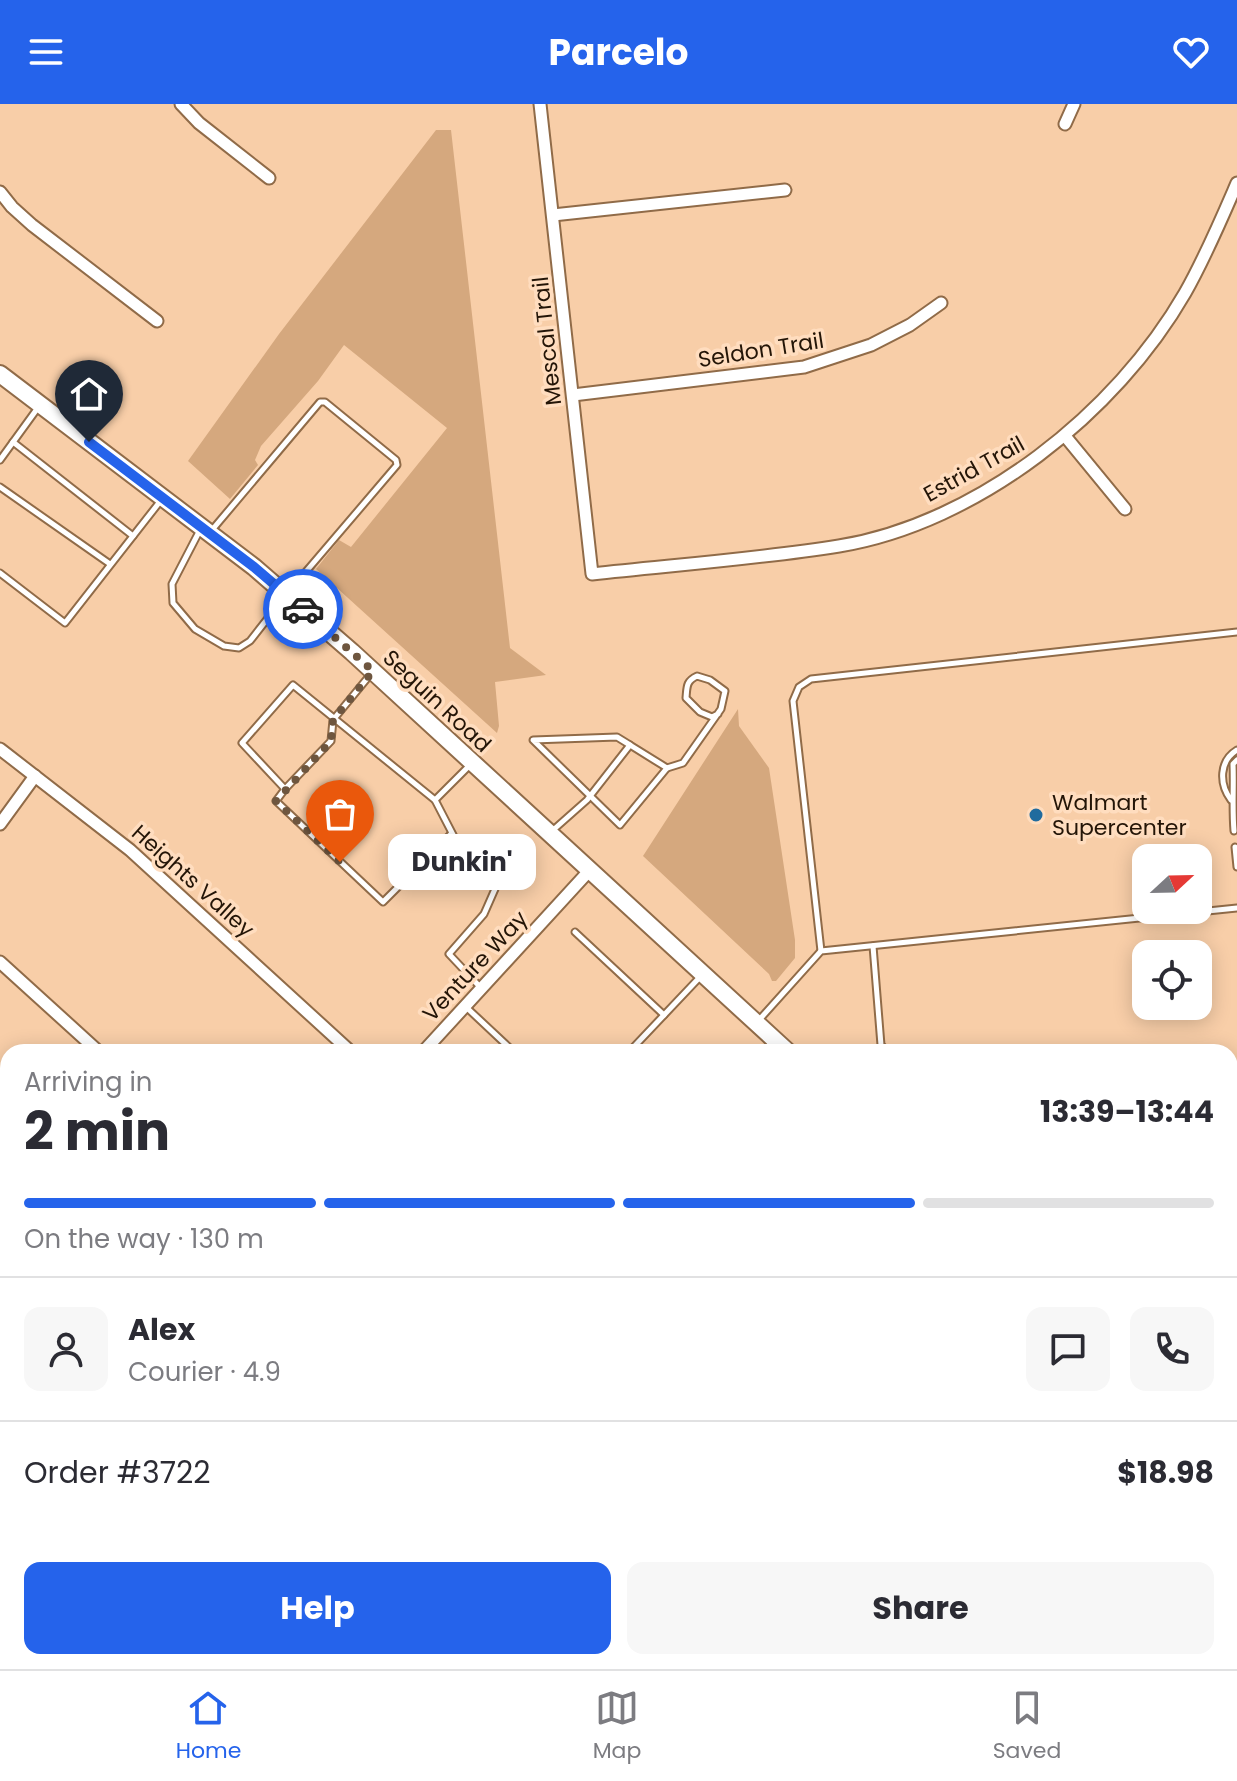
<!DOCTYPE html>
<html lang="en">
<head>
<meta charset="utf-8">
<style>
  :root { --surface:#fff; --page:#f7f7f7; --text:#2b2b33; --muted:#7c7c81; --line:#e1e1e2; --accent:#2563eb }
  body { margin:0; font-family:Poppins,sans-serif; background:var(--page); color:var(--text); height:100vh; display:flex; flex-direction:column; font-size:30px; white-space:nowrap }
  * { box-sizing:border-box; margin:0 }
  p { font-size:26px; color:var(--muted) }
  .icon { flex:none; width:44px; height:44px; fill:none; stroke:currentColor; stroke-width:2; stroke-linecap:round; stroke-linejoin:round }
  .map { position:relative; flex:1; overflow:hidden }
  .sheet { position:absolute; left:0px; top:940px; width:1238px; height:626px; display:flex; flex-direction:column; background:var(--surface); border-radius:24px 24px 0 0; box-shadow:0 4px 20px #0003 }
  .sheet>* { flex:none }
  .needle { width:52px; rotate:68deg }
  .controls { position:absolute; left:1132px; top:740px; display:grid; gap:16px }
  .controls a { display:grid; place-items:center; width:80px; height:80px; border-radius:16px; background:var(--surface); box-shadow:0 4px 20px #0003; font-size:40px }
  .pin { position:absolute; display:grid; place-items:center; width:68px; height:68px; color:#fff; margin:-82px -34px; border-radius:50% 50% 50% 0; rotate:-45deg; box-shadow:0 0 8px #0007 }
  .pin .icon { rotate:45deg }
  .courier { position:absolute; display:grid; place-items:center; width:80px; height:80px; margin:-40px; border:6px solid #2563eb; border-radius:50%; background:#fff; color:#222; box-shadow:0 2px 10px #0007 }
  .bubble { position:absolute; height:56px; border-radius:16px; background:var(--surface); box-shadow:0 4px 20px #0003; font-size:26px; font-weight:700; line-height:56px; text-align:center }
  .headline em { font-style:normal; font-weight:700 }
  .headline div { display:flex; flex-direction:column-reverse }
  .headline { display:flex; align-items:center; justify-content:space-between; height:136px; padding:0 24px }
  h1 { font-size:52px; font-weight:700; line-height:60px }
  .bar { display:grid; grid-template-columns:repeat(4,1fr); gap:12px 8px; align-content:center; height:96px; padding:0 24px }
  .bar i { height:10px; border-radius:6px; background:var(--line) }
  .bar .active { background:var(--accent) }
  .bar p { grid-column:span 4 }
  .line { display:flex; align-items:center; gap:20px; padding:0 24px; border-top:2px solid var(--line) }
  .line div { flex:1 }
  .round { display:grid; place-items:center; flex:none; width:84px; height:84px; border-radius:16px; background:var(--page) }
  .cta { display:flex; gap:16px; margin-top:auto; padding:16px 24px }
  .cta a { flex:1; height:92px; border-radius:16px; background:var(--accent); color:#fff; font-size:32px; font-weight:700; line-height:92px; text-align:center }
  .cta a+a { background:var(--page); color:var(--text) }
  header { display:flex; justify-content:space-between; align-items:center; height:104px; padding:0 24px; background:var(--accent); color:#fff; font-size:36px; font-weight:700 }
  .dock { display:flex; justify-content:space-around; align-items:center; height:112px; border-top:2px solid var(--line); background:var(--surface); font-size:22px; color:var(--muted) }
  .dock a { display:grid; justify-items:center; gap:4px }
  .dock .active { color:var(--accent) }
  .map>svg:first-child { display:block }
  .grass { fill:#d5a87e }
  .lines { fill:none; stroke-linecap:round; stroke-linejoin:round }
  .lane-casing { stroke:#906b48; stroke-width:9 }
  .street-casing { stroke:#906b48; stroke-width:15 }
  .secondary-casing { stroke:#906b48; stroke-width:20 }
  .primary-casing { stroke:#906b48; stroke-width:20 }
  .lane { stroke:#fff; stroke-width:5 }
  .street { stroke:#fff; stroke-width:11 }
  .secondary { stroke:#fff; stroke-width:16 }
  .primary { stroke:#fff; stroke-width:16 }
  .done { stroke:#6e563f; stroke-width:8; stroke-dasharray:0 14.4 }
  .route { stroke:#2563eb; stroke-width:10 }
  .poi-dot { fill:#206b9e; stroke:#ffddbf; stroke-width:3 }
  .labels { text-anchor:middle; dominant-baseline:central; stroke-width:7; stroke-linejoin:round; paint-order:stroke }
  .street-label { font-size:22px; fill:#241507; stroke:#ffddbf }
  .poi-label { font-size:22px; fill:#241507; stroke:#ffddbf; text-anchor:start }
</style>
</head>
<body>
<header><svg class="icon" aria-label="menu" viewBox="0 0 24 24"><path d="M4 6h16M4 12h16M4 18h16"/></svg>Parcelo<svg class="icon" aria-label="heart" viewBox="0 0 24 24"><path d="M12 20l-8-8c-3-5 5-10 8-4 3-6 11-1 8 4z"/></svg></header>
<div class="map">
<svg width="1237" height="1565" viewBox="0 0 1237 1565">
  <rect width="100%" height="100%" fill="#f8cea8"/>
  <g class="grass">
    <polygon points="436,26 451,26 510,544 546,571 495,578 499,622 497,629 316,465 339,436 351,443 447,324 344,241 318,277 261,342 255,356 258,361 230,395 188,357 279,230"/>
    <polygon points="738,605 739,622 769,664 795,836 795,854 776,877 772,877 769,870 643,752"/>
    <rect x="1230" y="1159" width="7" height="112"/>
  </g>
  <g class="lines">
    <defs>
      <g id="lane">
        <polyline points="13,338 133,432"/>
        <polyline points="0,356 37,305"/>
        <polyline points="0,383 110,460"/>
        <polyline points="200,426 172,480 173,499 195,525 224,542 239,544 250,537 286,491 397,361 396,356 325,298 320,298 212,426"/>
        <polyline points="0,469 65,519 162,395"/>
        <polyline points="370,571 333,616 331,637 285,685 242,639 293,581 435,696"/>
        <polyline points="630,641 617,633 533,636 620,721 667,664"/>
        <polyline points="471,660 435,696 464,752 495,785 484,810 449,850 481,884"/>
        <polyline points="285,685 276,697 383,798 451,730"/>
        <path d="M1231 696C1219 680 1219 657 1237 646"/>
        <path d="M552 727 587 696 630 641 667 664 683 659 721 605 725 587 710 576 697 572C686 577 687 583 686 594L700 608 712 613 718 610"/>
        <path d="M1234 727C1232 703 1234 683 1233 660L1237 656"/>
        <polyline points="1235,743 1237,763"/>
        <polyline points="575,828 664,911"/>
        <polyline points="873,842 881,941 888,948"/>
        <polyline points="821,847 793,597 799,583 811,575 1237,528"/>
        <polyline points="466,903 514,948"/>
        <polyline points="759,916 821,847 1237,804"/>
        <polyline points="629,948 700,873"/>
        <polyline points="763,948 773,937"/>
        <polyline points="1230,1082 1237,1081"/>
        <polyline points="1230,1150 1237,1149"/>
        <polyline points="1230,1536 1237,1526"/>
        <polyline points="1230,1548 1237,1558"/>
        <polyline points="993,1558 1006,1565"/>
      </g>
      <g id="street">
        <polyline points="181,0 199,19 269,74"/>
        <path d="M540 0 592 470C674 461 758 455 839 442 978 419 1116 309 1185 189 1205 154 1221 116 1237 79"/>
        <polyline points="1065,20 1074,0"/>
        <polyline points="0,88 12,103 32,121 157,217"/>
        <polyline points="553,111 785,86"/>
        <polyline points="573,291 804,263 871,241 910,221 941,199"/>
        <polyline points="1065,332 1125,405"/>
        <polyline points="0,645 130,746 351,948"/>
        <polyline points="0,720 35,672"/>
        <polyline points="0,858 99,948"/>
        <polyline points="423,948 589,767"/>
        <polyline points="0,1093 8,1100"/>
        <polyline points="0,1333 8,1337"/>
        <polyline points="82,1558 85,1565"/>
        <polyline points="282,1558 284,1565"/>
      </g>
      <g id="secondary">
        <polyline points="1230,1284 1237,1285"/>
        <polyline points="1230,1380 1237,1369"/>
        <polyline points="1156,1565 1156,1558"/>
        <polyline points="1178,1565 1179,1558"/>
      </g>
      <g id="primary">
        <polyline points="0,270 254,463 352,548 788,948"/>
        <polyline points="1230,1328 1237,1333"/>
      </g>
    </defs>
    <use href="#lane" class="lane-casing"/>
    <use href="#street" class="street-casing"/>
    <use href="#secondary" class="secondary-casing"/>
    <use href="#primary" class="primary-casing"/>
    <use href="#lane" class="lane"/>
    <use href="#street" class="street"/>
    <use href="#secondary" class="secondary"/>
    <use href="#primary" class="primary"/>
  </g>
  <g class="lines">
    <polyline class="done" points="303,505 373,567 333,616 331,637 276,697 340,758"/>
    <polyline class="route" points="89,338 254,463 303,505"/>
  </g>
  <circle class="poi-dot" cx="1036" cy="711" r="8"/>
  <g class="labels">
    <g class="street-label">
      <text transform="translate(547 237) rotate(-96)">Mescal Trail</text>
      <text transform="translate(761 246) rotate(-9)">Seldon Trail</text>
      <text transform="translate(974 365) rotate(-29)">Estrid Trail</text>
      <text transform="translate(437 597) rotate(43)">Seguin Road</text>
      <text transform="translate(193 777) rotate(42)">Heights Valley</text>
      <text transform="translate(475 862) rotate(-47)">Venture Way</text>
    </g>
    <g class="poi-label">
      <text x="1052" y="698">Walmart<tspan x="1052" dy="25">Supercenter</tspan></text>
    </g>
  </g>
</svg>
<div class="controls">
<a><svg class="needle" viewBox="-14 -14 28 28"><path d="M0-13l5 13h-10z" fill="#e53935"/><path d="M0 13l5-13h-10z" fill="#7c7c81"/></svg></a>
<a><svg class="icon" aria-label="locate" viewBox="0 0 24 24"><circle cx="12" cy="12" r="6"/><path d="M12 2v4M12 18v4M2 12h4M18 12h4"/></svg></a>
</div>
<div class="pin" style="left:340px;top:758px;background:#ea580c"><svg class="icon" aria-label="bag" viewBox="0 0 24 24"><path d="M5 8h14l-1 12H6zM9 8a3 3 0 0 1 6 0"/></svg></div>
<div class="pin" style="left:89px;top:338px;background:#1f2937"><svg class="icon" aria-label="home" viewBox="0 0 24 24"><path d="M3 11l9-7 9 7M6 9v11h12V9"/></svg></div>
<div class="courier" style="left:303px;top:505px"><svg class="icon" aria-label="car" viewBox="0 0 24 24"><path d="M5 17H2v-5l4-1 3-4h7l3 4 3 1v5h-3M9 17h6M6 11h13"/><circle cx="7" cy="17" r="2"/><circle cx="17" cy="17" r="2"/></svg></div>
<div class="bubble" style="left:388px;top:730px;width:148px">Dunkin'</div>
<section class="sheet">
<div class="headline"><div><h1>2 min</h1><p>Arriving in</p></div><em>13:39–13:44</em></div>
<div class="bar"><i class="active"></i><i class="active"></i><i class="active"></i><i></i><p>On the way · 130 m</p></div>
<div class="line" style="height:144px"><a class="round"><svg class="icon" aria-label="person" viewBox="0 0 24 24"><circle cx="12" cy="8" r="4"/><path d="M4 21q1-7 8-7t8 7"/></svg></a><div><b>Alex</b><p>Courier · 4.9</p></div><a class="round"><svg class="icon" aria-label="chat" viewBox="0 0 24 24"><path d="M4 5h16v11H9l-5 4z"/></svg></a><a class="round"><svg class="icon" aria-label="phone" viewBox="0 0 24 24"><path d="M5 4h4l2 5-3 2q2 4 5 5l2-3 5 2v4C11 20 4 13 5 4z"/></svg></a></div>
<div class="line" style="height:104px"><div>Order #3722</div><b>$18.98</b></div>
<div class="cta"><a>Help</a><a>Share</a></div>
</section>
</div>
<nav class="dock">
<a class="active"><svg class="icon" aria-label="home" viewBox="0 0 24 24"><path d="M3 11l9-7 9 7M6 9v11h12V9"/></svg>Home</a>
<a><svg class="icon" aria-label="map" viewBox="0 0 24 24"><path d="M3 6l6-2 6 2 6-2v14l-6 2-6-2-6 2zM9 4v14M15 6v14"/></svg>Map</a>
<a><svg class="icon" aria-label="saved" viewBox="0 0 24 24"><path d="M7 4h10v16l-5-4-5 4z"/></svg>Saved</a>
</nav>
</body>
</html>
